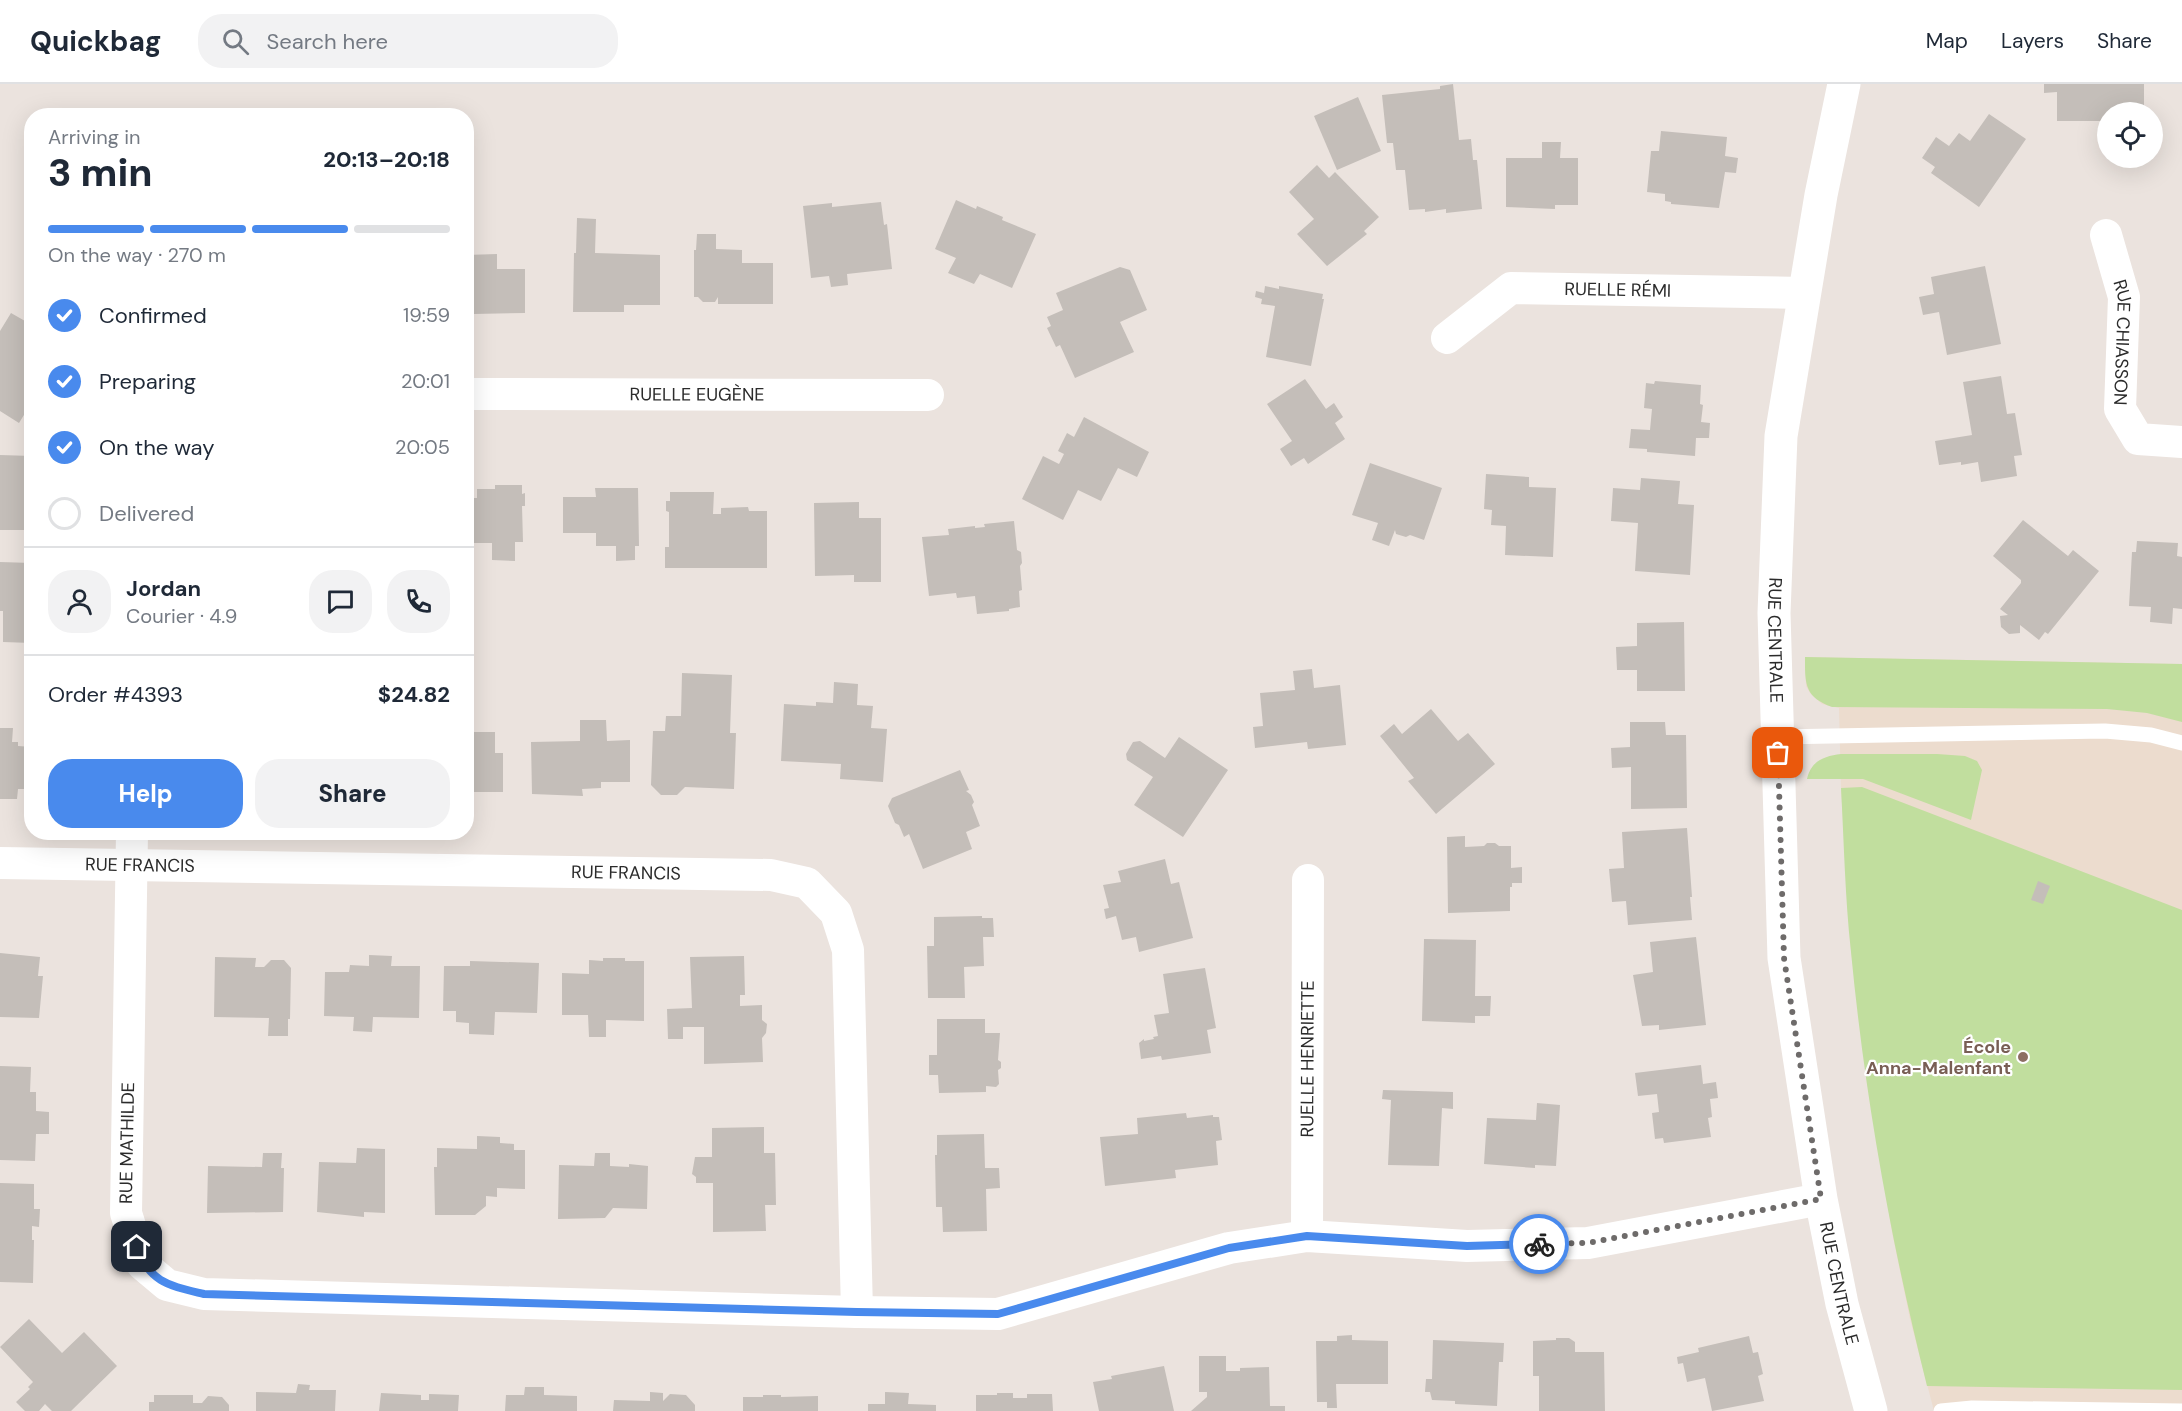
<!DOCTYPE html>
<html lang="en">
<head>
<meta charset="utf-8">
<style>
  :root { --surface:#fff; --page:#f2f2f3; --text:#1f2937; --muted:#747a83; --line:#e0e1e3; --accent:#498aed }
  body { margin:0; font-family:"DM Sans",sans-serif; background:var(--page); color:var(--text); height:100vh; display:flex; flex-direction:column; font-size:22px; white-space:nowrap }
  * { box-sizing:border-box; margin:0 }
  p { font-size:20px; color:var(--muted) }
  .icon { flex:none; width:33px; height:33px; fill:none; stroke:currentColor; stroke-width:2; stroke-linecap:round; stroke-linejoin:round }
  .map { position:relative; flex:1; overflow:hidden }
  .panel { position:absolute; left:24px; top:24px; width:450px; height:732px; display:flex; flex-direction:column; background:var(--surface); border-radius:24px; box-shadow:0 6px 24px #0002 }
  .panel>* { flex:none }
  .fabs { position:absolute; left:2097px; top:18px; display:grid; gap:12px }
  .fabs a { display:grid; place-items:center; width:66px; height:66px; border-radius:50%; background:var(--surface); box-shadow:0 6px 24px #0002; font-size:30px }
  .pin { position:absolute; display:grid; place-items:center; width:51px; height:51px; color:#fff; margin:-26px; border-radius:12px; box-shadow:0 3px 9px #0006 }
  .courier { position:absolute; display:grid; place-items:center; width:60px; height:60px; margin:-30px; border:4px solid #498aed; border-radius:50%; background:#fff; color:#222; box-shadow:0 2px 8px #0007 }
  .summary em { font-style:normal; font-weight:800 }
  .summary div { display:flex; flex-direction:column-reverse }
  .summary { display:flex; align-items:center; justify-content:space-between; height:102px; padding:0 24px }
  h1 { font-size:39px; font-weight:800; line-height:45px }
  .bar { display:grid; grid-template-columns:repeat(4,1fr); gap:9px 6px; align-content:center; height:72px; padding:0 24px }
  .bar i { height:8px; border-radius:4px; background:var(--line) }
  .bar .selected { background:var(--accent) }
  .bar p { grid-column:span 4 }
  .line { display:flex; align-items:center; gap:15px; padding:0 24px; border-top:2px solid var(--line) }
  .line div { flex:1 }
  .round { display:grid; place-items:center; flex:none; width:63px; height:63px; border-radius:24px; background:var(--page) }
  ol { padding:0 24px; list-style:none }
  li { display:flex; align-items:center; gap:18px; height:66px }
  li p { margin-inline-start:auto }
  li .icon { padding:6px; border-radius:50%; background:var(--accent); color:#fff; stroke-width:4 }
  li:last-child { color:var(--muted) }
  li i { width:33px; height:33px; border:3px solid var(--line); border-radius:50% }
  .primary-button { display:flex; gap:12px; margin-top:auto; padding:12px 24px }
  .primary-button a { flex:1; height:69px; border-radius:24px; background:var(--accent); color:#fff; font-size:24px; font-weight:800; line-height:69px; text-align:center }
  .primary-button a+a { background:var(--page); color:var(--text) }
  header { display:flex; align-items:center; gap:36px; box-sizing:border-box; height:84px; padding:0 30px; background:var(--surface); border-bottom:2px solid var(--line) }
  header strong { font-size:28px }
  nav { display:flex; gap:33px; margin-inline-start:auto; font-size:21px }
  .search { width:420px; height:54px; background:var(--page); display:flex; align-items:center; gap:15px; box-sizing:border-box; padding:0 21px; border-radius:24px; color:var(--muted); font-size:22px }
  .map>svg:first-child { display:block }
  .education { fill:#ecdcce }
  .green { fill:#c1de9e }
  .building { fill:#c4beb9 }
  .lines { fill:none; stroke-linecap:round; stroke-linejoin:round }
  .lane { stroke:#fff; stroke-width:15 }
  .street { stroke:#fff; stroke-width:32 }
  .secondary { stroke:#fff; stroke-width:33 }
  .done { stroke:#6e6b6a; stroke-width:6; stroke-dasharray:0 10.8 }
  .route { stroke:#498aed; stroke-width:8 }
  .education-dot { fill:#8d6e63; stroke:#fff; stroke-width:2 }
  .labels { text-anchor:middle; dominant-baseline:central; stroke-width:4.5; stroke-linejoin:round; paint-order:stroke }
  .street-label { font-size:18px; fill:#2b2b2b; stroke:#fff }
  .education-label { font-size:18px; font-weight:bold; fill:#785e54; stroke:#fff; text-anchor:end }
</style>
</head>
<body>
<header>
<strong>Quickbag</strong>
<div class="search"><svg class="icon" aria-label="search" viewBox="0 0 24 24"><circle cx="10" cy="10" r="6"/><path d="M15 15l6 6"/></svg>Search here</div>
<nav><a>Map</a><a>Layers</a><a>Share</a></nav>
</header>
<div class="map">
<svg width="2182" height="1327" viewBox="0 0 2182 1327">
  <rect width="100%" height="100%" fill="#ebe3de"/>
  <polygon class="education" points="1805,573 2182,580 2182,1327 1934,1327 1910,1235 1892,1148 1860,942 1851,866 1841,704 1839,624 1822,620 1810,609 1806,602"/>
  <g class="green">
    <path d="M1805 573 2182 580V638L2147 629 2107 625 1832 623C1804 613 1805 599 1805 573Z"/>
    <path d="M1841 670H1937L1965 672 1977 677 1982 686 1971 736 1863 695H1807C1811 677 1824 672 1841 670Z"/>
    <path d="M1862 703 2182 826V1306L1927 1302C1891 1159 1865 1014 1851 868 1845 813 1844 759 1841 704Z"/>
  </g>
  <g class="building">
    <polygon points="1453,0 1459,56 1471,55 1473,76 1477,76 1482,125 1446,129 1446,125 1425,128 1425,125 1409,126 1405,86 1396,86 1393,59 1387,59 1382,11 1440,5 1440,2"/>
    <polygon points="2044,0 2144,0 2144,28 2108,28 2108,37 2057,37 2057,8 2044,9"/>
    <polygon points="1358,13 1381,67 1337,86 1314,32"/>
    <polygon points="1989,30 2026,55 1979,123 1931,89 1935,83 1922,74 1936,53 1949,62 1959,49 1970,57"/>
    <polygon points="1661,47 1727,53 1725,72 1738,74 1736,89 1725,88 1719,124 1671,120 1671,118 1665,117 1665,110 1647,108 1651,67 1659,67"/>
    <polygon points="1542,58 1561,58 1560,74 1578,74 1578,121 1555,121 1555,125 1506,123 1506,74 1542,74"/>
    <polygon points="1317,81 1329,94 1335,88 1379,133 1364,147 1367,150 1327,182 1297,150 1314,135 1289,108"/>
    <polygon points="956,116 976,125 977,122 1003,133 1002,136 1036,150 1012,204 980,190 974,200 948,189 956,174 935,165"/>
    <polygon points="881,118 884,141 887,140 892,185 847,190 848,201 831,203 829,192 811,194 803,122 832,119 832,123"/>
    <polygon points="577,134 596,135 595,169 660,171 660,221 624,221 624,228 573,228 574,169 576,169"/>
    <polygon points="697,150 716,150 716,165 742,166 742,179 773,179 773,220 718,220 718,213 715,218 703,218 698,213 694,213 694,166 696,166"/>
    <polygon points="497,170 497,185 525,185 525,229 473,230 472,225 466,225 466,171"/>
    <polygon points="1985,182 2001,260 1947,271 1939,228 1923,231 1919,213 1934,210 1931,193"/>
    <polygon points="1120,183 1130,186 1147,226 1120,238 1134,268 1075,294 1060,261 1056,263 1047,244 1051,242 1047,233 1063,226 1056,209"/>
    <polygon points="1265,202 1279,205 1279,202 1323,210 1322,215 1324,215 1311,282 1266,273 1275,222 1261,220 1262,215 1255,213 1256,207 1264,209"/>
    <polygon points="11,229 32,241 32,329 27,326 19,339 0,327 0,247"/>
    <polygon points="2001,292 2007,330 2015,329 2022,371 2014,372 2017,392 1981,398 1978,378 1961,381 1961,378 1939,381 1935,357 1972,351 1963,298"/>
    <polygon points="1305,295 1326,325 1334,319 1343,333 1335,339 1345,355 1308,380 1304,374 1291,382 1280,365 1292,357 1267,320"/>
    <polygon points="1655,297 1701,301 1700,320 1703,321 1701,338 1710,339 1709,354 1696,354 1695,372 1647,368 1647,365 1629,364 1631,345 1650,346 1652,325 1644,324 1646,299 1654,300"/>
    <polygon points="1084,333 1149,368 1137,393 1118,384 1101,417 1078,406 1063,436 1022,415 1043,372 1059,380 1064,370 1058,367 1067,349 1074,353"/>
    <polygon points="0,371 32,372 32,446 0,446"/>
    <polygon points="1370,379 1442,404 1424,456 1410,451 1406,453 1396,450 1395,446 1389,462 1372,456 1378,439 1352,431"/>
    <polygon points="1486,390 1529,393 1529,403 1556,404 1553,473 1505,471 1506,442 1491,441 1492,426 1484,425"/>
    <polygon points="1641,394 1680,397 1678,420 1694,421 1690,491 1635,487 1638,439 1611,437 1613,404 1640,406"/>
    <polygon points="495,401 522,401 522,410 525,409 525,422 522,422 523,458 515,458 515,477 492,476 492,459 466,459 466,414 477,414 477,405 495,405"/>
    <polygon points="595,404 638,404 639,462 635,462 635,476 616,477 616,462 596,462 596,449 563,449 563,413 596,413"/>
    <polygon points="670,408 714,408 713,430 721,430 721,424 748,423 749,427 767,427 767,484 665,484 665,463 669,463 669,428 666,427 666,417 670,417"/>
    <polygon points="859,418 859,434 881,434 881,498 854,498 854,491 815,492 814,419"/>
    <polygon points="2023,436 2068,472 2073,466 2099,487 2048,550 2045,548 2039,556 2020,541 2020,549 2009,550 2001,543 2000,532 2008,531 2000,525 2021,499 2021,496 1993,472"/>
    <polygon points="1014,437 1017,466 1021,468 1022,479 1020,482 1022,506 1019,507 1020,523 1009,525 1009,527 977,530 975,512 957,514 956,509 929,512 922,453 949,451 948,445 975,442 975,444 985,443 984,440"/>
    <polygon points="2137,457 2178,459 2177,472 2182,473 2182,525 2173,524 2172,540 2150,538 2151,523 2129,522 2132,468 2136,468"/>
    <polygon points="0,478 32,479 32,559 3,558 3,527 0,527"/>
    <polygon points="1684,538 1685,607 1637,607 1637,586 1617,586 1616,563 1637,562 1637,539"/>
    <polygon points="1312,585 1314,604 1340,601 1346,661 1308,665 1307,658 1255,664 1253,643 1263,642 1260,609 1295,606 1293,587"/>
    <polygon points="682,589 732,591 730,649 736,649 734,705 685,703 677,711 661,711 651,701 653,647 665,647 666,632 681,632"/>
    <polygon points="834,598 858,600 857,621 873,622 871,644 887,645 883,698 840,695 841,680 781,677 784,620 816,622 816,618 833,619"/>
    <polygon points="1431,625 1458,657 1468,649 1495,680 1436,730 1408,697 1414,694 1380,652 1394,640 1402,650"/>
    <polygon points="580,636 606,636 607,657 630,656 630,698 601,698 601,704 582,705 583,712 532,710 531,658 580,657"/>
    <polygon points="1630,638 1665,638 1666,651 1686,651 1687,724 1631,725 1631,683 1612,684 1611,664 1630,663"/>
    <polygon points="0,644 13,644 12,658 18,658 18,662 32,663 32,705 18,705 17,715 0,715"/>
    <polygon points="466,648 495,648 495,669 503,669 503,708 466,708"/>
    <polygon points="1179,653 1228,686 1183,753 1134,721 1153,693 1127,676 1126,670 1133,658 1140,657 1165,674"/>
    <polygon points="960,686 969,706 966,707 971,711 974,718 972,721 980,742 966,748 972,765 923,785 909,750 904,753 899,741 895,739 888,722 892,714"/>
    <polygon points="1687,744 1692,813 1690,813 1692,836 1628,841 1626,817 1612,818 1609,785 1624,784 1622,748"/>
    <polygon points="1465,752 1465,763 1484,762 1487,759 1495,759 1499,762 1511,762 1511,784 1522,783 1522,799 1512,799 1512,803 1510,803 1510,827 1448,829 1447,753"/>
    <polygon points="1165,775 1171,800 1179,798 1193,854 1139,868 1136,853 1122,856 1116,832 1106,835 1104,825 1109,824 1103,801 1121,798 1118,787"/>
    <polygon points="2038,797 2050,802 2043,820 2031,816"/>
    <polygon points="982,832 982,834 993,834 994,853 983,853 984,882 964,883 965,914 928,914 927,862 934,862 934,833"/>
    <polygon points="1696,853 1706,941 1659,946 1659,941 1642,942 1633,891 1653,888 1650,858"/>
    <polygon points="1424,855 1476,856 1475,912 1491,912 1490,932 1475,932 1475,939 1422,937"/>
    <polygon points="0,869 40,873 38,892 43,892 39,934 0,933"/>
    <polygon points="369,871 392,872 391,882 420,882 419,934 373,933 372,948 353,947 354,933 324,932 325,888 349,888 350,881 369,882"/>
    <polygon points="744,872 745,911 740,911 740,922 762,921 762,936 767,940 766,949 762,954 763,978 704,980 704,943 683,943 683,955 668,955 667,925 692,924 690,873"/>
    <polygon points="215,873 256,874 255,883 264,883 271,876 284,876 291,884 290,935 288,935 288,952 268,952 269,934 214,933"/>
    <polygon points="603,874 625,874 625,877 644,877 644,937 606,936 606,953 589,953 588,931 562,931 562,889 589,890 589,876 603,877"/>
    <polygon points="470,877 539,879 537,929 495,928 494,951 469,950 469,939 456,938 456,927 443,927 444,882 470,882"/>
    <polygon points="1205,884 1216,944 1207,946 1211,969 1162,976 1161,972 1141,975 1139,959 1144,955 1144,957 1154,955 1153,953 1158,952 1154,931 1169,929 1163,890"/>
    <polygon points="937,935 985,935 985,949 1000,949 998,976 1001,978 1001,984 998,986 999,1000 996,1003 986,1002 986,1008 939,1009 938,991 929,991 929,971 937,971"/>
    <polygon points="1701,981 1703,1000 1716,998 1718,1014 1710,1015 1712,1033 1708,1034 1711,1053 1664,1059 1663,1054 1655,1055 1652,1029 1659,1028 1657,1010 1638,1012 1635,989"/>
    <polygon points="0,982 31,983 30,1008 36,1008 36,1027 49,1028 49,1050 36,1050 35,1077 0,1076"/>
    <polygon points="1383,1006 1453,1008 1453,1025 1442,1024 1439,1082 1388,1081 1391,1016 1382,1015"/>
    <polygon points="1537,1019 1560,1021 1556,1082 1535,1081 1535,1084 1484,1080 1487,1034 1536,1036"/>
    <polygon points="1186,1029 1187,1034 1213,1031 1213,1033 1219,1033 1222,1056 1216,1057 1218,1081 1175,1086 1176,1094 1105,1102 1100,1053 1138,1050 1137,1034"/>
    <polygon points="764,1043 764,1069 775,1069 776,1121 765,1121 766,1147 713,1148 713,1099 696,1099 696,1093 692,1090 695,1073 712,1073 712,1044"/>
    <polygon points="984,1050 985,1084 999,1084 1000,1104 986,1105 987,1147 943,1148 942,1123 936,1123 935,1071 937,1071 937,1051"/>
    <polygon points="477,1052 500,1053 500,1059 514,1060 514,1066 525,1066 525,1105 497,1104 497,1113 486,1112 486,1122 475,1131 435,1131 434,1083 437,1083 437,1064 477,1065"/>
    <polygon points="357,1064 385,1065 385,1129 364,1128 364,1133 317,1128 319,1078 356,1079"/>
    <polygon points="263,1069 282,1069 281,1084 284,1084 283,1128 207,1129 208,1082 262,1083"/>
    <polygon points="595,1069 610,1069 610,1082 629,1083 629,1080 648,1082 647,1125 613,1124 605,1134 558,1135 559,1081 594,1082"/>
    <polygon points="0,1099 34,1100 34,1125 40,1125 39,1143 32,1142 32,1156 34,1156 33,1199 0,1198"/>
    <polygon points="29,1235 62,1269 84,1248 117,1282 71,1327 52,1327 45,1320 39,1327 25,1327 16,1318 30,1305 28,1303 33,1298 0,1263"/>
    <polygon points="1352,1251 1352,1256 1388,1257 1388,1300 1336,1300 1337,1324 1327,1324 1327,1318 1317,1318 1316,1257 1337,1257 1337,1252"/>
    <polygon points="1749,1252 1753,1269 1758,1268 1763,1290 1758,1292 1764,1317 1712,1327 1705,1294 1687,1298 1683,1279 1678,1280 1677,1273 1699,1268 1698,1264"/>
    <polygon points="1556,1254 1569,1254 1575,1258 1575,1268 1604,1268 1605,1327 1539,1327 1539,1292 1533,1292 1533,1257 1556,1256"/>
    <polygon points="1433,1256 1504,1259 1503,1278 1499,1278 1497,1322 1455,1320 1455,1317 1432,1316 1430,1308 1425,1308 1426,1295 1432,1295"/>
    <polygon points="1199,1272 1226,1272 1226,1287 1240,1287 1240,1284 1269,1283 1270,1322 1285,1322 1285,1327 1191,1327 1207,1313 1207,1308 1199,1308"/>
    <polygon points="1164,1282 1174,1327 1099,1327 1093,1298 1112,1295 1111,1292"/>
    <polygon points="298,1300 310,1301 309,1306 336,1306 335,1327 256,1327 256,1308 296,1309"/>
    <polygon points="525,1303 544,1303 544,1311 577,1312 577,1327 505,1327 506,1311 524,1311"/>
    <polygon points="650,1308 663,1309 663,1317 670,1310 686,1311 695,1321 695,1327 613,1327 614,1316 650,1317"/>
    <polygon points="885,1308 909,1309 908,1320 936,1321 936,1327 868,1327 868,1320 885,1320"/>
    <polygon points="381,1309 421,1311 421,1316 429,1316 429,1310 459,1311 458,1327 379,1327"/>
    <polygon points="997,1309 1013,1309 1013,1314 1027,1314 1027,1310 1052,1310 1053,1327 976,1327 976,1311 997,1311"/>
    <polygon points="154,1311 193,1311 193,1319 202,1319 208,1312 222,1313 229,1321 229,1327 149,1327 149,1318 154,1318"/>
    <polygon points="763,1311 781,1311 781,1313 818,1312 818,1327 743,1327 743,1313 763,1313"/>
  </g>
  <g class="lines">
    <g class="lane">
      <polyline points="1778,653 2105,647 2151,651 2182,659"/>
      <polyline points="1941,1327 1972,1324 2181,1327"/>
    </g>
    <g class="street">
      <path id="s1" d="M2106 151 2124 213 2120 325 2138 355 2182 358"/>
      <path id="s2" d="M1447 254 1511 204 1804 209"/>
      <path id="s3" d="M466 310 928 311"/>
      <polyline points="132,748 126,1129 142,1180 167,1201 204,1210 857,1228 998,1230 1229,1164 1307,1152 1467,1162 1588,1159 1821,1115"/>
      <path id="s4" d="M0 779 771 791 807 799 836 829 848 866 857 1228"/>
      <path id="s5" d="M1307 1152 1308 796"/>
    </g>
    <path class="secondary" id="s6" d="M1844 0 1821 111 1781 352 1774 529 1784 874 1821 1115 1842 1220 1871 1327"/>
  </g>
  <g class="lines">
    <polyline class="done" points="1539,1160 1588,1159 1821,1115 1784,874 1778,669"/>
    <path class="route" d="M137 1163C149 1199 171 1202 204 1210L857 1228 998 1230 1229 1164 1307 1152 1467 1162 1539 1160"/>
  </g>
  <circle class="education-dot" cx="2023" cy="973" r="6"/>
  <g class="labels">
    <g class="street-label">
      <text stroke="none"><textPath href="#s2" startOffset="188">RUELLE RÉMI</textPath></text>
      <text stroke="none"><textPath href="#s1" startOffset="110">RUE CHIASSON</textPath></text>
      <text stroke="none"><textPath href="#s3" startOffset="231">RUELLE EUGÈNE</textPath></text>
      <text stroke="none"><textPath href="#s6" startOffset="562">RUE CENTRALE</textPath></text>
      <text stroke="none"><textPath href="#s4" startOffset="140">RUE FRANCIS</textPath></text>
      <text stroke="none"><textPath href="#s4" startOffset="626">RUE FRANCIS</textPath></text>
      <text stroke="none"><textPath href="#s5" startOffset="177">RUELLE HENRIETTE</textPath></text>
      <text transform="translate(127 1059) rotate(-89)">RUE MATHILDE</text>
      <text stroke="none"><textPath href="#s6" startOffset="1210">RUE CENTRALE</textPath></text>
    </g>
    <g class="education-label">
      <text x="2011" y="963">École<tspan x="2011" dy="21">Anna-Malenfant</tspan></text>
    </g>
  </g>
</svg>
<div class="fabs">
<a><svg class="icon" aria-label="locate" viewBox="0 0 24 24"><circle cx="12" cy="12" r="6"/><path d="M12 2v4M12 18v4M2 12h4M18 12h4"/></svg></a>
</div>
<div class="pin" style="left:1778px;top:669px;background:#ea580c"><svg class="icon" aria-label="bag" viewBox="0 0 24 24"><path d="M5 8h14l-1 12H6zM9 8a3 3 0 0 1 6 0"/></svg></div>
<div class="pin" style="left:137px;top:1163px;background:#1f2937"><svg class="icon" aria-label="home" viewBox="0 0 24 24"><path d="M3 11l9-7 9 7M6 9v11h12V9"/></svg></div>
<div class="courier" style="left:1539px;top:1160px"><svg class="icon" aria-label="bike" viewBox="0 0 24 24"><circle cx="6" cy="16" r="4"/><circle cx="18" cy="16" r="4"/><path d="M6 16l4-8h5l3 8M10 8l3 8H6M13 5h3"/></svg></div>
<section class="panel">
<div class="summary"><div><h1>3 min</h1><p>Arriving in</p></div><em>20:13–20:18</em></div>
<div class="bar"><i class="selected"></i><i class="selected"></i><i class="selected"></i><i></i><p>On the way · 270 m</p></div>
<ol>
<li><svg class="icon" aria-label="check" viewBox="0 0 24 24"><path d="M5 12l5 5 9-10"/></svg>Confirmed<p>19:59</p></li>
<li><svg class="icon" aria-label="check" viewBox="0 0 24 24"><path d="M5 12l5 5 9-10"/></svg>Preparing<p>20:01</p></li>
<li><svg class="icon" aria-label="check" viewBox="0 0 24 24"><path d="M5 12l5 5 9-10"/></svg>On the way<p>20:05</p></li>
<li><i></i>Delivered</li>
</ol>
<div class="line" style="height:108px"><a class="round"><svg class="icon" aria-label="person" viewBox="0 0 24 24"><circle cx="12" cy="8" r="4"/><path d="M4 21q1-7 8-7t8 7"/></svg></a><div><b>Jordan</b><p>Courier · 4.9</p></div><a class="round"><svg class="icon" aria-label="chat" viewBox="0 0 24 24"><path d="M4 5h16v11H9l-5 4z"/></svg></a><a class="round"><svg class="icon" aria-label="phone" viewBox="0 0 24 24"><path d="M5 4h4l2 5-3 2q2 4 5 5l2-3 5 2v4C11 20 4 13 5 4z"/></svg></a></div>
<div class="line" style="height:78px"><div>Order #4393</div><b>$24.82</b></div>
<div class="primary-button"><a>Help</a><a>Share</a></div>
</section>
</div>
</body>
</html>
